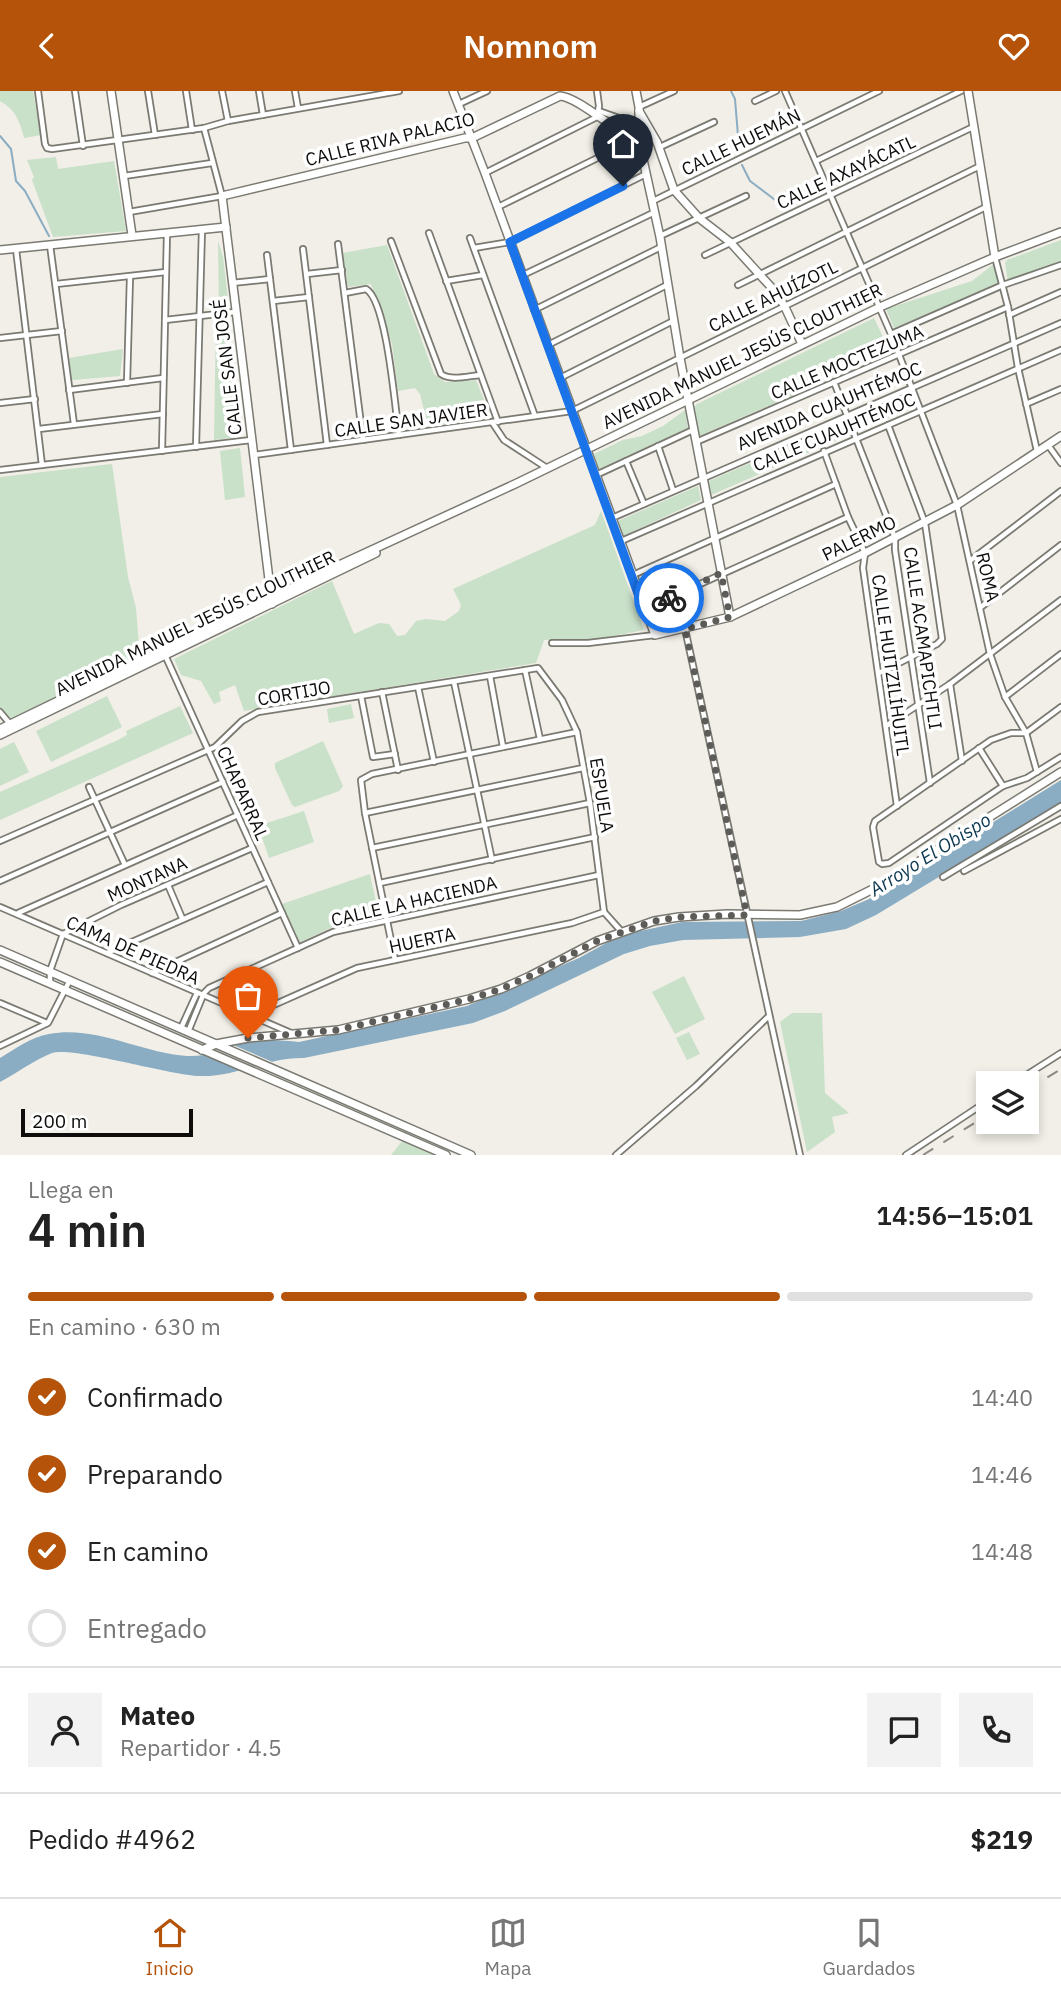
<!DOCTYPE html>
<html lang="es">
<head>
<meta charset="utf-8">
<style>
  :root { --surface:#fff; --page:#f2f2f2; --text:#222; --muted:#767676; --line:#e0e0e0; --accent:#b45309 }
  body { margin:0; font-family:"IBM Plex Sans",sans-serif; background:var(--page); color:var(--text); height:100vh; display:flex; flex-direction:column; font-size:26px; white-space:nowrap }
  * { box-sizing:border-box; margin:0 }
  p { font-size:23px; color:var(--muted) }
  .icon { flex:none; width:38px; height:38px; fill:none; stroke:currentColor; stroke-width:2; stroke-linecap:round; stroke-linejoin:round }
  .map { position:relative; height:1064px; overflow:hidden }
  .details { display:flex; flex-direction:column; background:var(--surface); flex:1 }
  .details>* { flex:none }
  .fabs { position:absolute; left:976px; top:980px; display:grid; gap:14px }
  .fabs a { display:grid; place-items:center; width:63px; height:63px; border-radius:0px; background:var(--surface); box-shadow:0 4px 10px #0003; font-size:35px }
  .scale { position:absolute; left:21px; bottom:18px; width:172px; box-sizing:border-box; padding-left:7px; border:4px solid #0e0d0b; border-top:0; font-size:19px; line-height:24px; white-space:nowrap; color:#0e0d0b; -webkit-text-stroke:5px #fff; paint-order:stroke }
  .pin { position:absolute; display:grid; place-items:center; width:60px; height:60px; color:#fff; margin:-72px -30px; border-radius:50% 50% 50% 0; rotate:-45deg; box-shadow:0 0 7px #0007 }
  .pin .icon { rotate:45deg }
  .courier { position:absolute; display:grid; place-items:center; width:70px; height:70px; margin:-35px; border:5px solid #1a73e8; border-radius:50%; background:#fff; color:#222; box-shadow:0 2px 9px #0007 }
  .summary em { font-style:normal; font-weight:600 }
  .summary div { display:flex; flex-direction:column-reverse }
  .summary { display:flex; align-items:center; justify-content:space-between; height:119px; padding:0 28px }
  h1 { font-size:46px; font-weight:600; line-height:52px }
  .bar { display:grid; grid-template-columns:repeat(4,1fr); gap:10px 7px; align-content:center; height:84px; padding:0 28px }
  .bar i { height:9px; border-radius:5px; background:var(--line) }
  .bar .active { background:var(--accent) }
  .bar p { grid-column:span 4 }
  .line { display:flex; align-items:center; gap:18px; padding:0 28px; border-top:2px solid var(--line) }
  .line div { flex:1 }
  .round { display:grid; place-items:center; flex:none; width:74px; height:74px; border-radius:0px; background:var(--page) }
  ol { padding:0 28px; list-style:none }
  li { display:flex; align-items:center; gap:21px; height:77px }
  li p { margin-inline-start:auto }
  li .icon { padding:7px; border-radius:50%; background:var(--accent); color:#fff; stroke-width:4 }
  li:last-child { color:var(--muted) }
  li i { width:38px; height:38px; border:4px solid var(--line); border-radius:50% }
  header { display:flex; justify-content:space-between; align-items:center; height:91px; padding:0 28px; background:var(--accent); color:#fff; font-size:32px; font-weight:600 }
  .tab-bar { display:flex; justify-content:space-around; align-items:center; height:98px; border-top:2px solid var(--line); background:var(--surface); font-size:19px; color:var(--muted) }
  .tab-bar a { display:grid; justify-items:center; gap:4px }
  .tab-bar .active { color:var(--accent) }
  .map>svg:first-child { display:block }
  .green { fill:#c9e0c9 }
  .water { fill:#8badc4 }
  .pier { fill:#f1efe7 }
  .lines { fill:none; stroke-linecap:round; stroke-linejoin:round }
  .stream { stroke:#8badc4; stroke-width:2 }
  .street-casing { stroke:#7b7a72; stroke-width:8 }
  .secondary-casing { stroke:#7b7a72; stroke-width:10 }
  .street { stroke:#fff; stroke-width:4.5 }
  .secondary { stroke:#fff; stroke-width:7 }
  .rail { stroke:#8a8984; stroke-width:2; stroke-dasharray:12 12; stroke-linecap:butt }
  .done { stroke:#5d5c58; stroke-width:7; stroke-dasharray:0 12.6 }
  .route { stroke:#1a73e8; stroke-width:9 }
  .labels { text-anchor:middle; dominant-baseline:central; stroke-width:7; stroke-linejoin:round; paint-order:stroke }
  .street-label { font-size:18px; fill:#0e0d0b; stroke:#fff }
  .water-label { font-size:19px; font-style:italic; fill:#0b3751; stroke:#fff }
</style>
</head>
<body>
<header><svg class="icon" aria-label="back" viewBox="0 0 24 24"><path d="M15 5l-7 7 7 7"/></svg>Nomnom<svg class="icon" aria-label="heart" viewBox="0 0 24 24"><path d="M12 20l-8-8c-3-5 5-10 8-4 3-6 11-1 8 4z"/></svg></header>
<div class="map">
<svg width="1061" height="1064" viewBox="0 0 1061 1064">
  <rect width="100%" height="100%" fill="#f1efe7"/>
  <g class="green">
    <path d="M0 0H33L41 44 24 47C20 30 15 18 0 10Z"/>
    <polygon points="56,66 58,78 114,70 126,140 53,146 32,89 34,86 27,69"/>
    <polygon points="1061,149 1061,171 1008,191 1005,172 1007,169"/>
    <polygon points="218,150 223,166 229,216 225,218 219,217"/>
    <polygon points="387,154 434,283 445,291 476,289 491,326 428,335 420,303 415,297 398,300 392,253 371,193 348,196 343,162"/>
    <polygon points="995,172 999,193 894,237 886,218 972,190"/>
    <polygon points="226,225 228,227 242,342 237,346 214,349 216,226"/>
    <polygon points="874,227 885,250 822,277 828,289 699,345 694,316 697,313"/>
    <polygon points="123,258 120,285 72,289 69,267"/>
    <polygon points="909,303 913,316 859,340 855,326"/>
    <polygon points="685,319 688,337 599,378 594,363 623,349 642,345 663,335"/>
    <polygon points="845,331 851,343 711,404 709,390"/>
    <polygon points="240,357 245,406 225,409 220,360"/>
    <polygon points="112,373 128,486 136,517 140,567 11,627 0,617 0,386"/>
    <polygon points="698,395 701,409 623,445 618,430"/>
    <polygon points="601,420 644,539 597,548 544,549 536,572 244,620 235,594 219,601 221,610 214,613 201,590 181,584 174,568 332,490 354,543 379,532 389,533 397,545 405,544 416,530 426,528 445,530 459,520 461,514 453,498 595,434"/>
    <polygon points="107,605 122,636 51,671 36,640"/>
    <polygon points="351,613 354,627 329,632 327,618"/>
    <polygon points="180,615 193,642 0,729 0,701 118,649 127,644 126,640"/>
    <polygon points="323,650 343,695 339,700 295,716 292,714 275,677 275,672"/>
    <polygon points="14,651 29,681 0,695 0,658"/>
    <polygon points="304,720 314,751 269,767 258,735"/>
    <polygon points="370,783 379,825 335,835 300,851 282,813"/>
    <polygon points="684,885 705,928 675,943 652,901"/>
    <polygon points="792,922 822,922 825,1002 849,1022 832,1026 835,1041 807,1061 780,931"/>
    <polygon points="689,941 700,963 687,969 676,947"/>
    <polygon points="403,1049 437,1064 391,1064"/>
  </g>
  <path class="water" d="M1061 689V712L876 824 846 838 800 846 683 849 650 855 624 863 505 920 473 932 304 967C268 966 236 986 200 985 168 984 73 955 52 962 34 969 17 982 0 991V967C15 958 31 946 49 943 96 934 141 962 187 965 207 966 221 959 239 953 257 947 281 949 299 951L467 915 579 867 619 845 645 839 682 831 801 830 841 820 869 808Z"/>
  <polygon class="pier" points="231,953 275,972 247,982 202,963"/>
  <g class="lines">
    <g class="stream">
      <polyline points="731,0 735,8 739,57"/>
      <polyline points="0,45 11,58 16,90 25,100 49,145"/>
      <polyline points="742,74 750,90 783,115"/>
    </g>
    <defs>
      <g id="street">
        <polyline points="38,0 45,53 47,57 52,58 204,37 228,30 399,0"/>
        <polyline points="75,0 83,55"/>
        <polyline points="148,0 155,44"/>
        <polyline points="186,0 192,39"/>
        <polyline points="222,0 228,30"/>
        <polyline points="259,0 263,24"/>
        <polyline points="295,0 298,17"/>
        <polyline points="785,0 891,243 957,414 990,563 1005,606 1026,642 1037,681"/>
        <polyline points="755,10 776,0"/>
        <polyline points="459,13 487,0"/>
        <polyline points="639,16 674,0"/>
        <polyline points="599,20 639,34"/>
        <polyline points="660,56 714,31"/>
        <polyline points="816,70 961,0"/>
        <polyline points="485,82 597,26 599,15 597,0"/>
        <polyline points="124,85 212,72"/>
        <polyline points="653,110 879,0"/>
        <polyline points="498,116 634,49"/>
        <polyline points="129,121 222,105 204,37"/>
        <polyline points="429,142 498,331"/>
        <polyline points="660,145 746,105"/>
        <polyline points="470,147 535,325"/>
        <path d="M391 150 441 283C451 290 468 285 480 284"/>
        <polyline points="338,153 363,349"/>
        <polyline points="50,154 74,333"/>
        <polyline points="474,157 510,151 646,83"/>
        <polyline points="16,158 42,374"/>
        <polyline points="303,158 327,354"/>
        <polyline points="267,164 291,359"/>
        <polyline points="705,164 973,36"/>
        <polyline points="995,166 1008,216 1018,277 1037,360"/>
        <polyline points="307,183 342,179"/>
        <polyline points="523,184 655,121"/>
        <polyline points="446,190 483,184"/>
        <polyline points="232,192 270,188"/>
        <polyline points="56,193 166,181"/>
        <polyline points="738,194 980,75"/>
        <path d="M345 202 366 198C387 210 395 317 399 344"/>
        <polyline points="273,210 309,206"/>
        <polyline points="534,219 661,156"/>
        <polyline points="1009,224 1061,201"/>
        <polyline points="165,229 235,221"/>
        <polyline points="891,243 1003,194 1061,174"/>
        <polyline points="0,247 62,240"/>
        <polyline points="548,254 667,194"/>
        <polyline points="560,287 673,230"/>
        <polyline points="834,291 895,447 895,459 930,692"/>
        <polyline points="127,292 130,186"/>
        <polyline points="69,299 163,287"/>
        <polyline points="0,312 35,308"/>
        <polyline points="1026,313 1061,298"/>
        <polyline points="492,331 504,349 547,377"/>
        <polyline points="39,338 163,323"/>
        <polyline points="696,351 1008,216"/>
        <polyline points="1048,354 1061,372"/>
        <polyline points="658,355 673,399"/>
        <polyline points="196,356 202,138"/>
        <polyline points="162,360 167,142"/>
        <polyline points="824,360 848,426 865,462 863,477 897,715"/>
        <polyline points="254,364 572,320 986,116"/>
        <polyline points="626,370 644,413"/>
        <polyline points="0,379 251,349"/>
        <polyline points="596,384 693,339"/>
        <polyline points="612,427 1061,232"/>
        <polyline points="619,451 1061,259"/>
        <polyline points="971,469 1061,400"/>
        <polyline points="633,484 836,393"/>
        <polyline points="981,516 1061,454"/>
        <polyline points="645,518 848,426"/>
        <polyline points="685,538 800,1064"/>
        <polyline points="552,552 588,552 655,544"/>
        <polyline points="165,564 298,857"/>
        <polyline points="525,579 540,648"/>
        <polyline points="879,582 937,553 942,548 925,432 888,334"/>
        <polyline points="490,585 503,656"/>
        <polyline points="454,591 492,769"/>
        <polyline points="950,593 962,670"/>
        <polyline points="418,596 434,671"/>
        <polyline points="382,601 398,679"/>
        <polyline points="361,605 373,666 395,663"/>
        <polyline points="1005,606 1061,563"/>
        <polyline points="1061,616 1026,642 1011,642 991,649 875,730 873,736 879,771 882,773 889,772 1003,695 1027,687 1061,666"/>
        <polyline points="0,621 11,634"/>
        <polyline points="886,635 950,593 1061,509"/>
        <polyline points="979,657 1003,695"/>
        <polyline points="89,696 125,774"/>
        <polyline points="365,722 583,677"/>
        <polyline points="0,750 215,656 242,630 258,621 538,577 562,609 577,641 590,712 604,821 621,840"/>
        <polyline points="372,757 590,712"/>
        <polyline points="964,780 1061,728"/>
        <polyline points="943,786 1061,715"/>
        <polyline points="0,790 223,691"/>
        <polyline points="380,792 595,746"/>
        <polyline points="168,794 182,827"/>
        <polyline points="0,816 291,942"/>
        <polyline points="18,822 238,724"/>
        <polyline points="107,862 268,791"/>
        <polyline points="395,869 365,722 361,689 372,683 577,641"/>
        <polyline points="152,882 282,822"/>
        <polyline points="50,892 50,880 63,843 121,814 252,757"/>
        <polyline points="0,912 47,932"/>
        <polyline points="251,924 357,877 572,832 604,821"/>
        <polyline points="181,937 197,902"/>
        <polyline points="188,941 204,902 209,897 333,841 599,784"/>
        <polyline points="0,955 48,932 70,889"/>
        <polyline points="1014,992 1061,962"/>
        <polyline points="616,1064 696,995 769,925"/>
        <polyline points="906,1064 989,1009"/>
      </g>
      <g id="secondary">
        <polyline points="111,0 132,144"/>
        <polyline points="453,0 485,82 655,544 730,526 865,462 957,414 1061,345"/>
        <polyline points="636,0 639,16 639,50 660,146 680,267 730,526"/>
        <polyline points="968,0 995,166"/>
        <polyline points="639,20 657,51 674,99 699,127 730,151 771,196 784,214 802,253"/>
        <polyline points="0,159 226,136"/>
        <path d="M272 513 222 105 465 47H472L560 5C578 6 617 42 639 50"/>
        <polyline points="0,638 337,475 515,393 880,216 995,166 1061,141"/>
        <polyline points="0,644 376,462"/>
        <polyline points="0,859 471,1064"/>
        <polyline points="0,871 446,1064"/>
        <polyline points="202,959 216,953 248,947 338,939 469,908 501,898 530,885 597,850 654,830 679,826 727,823 800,824 837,816 883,793 1061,681"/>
      </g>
    </defs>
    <use href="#street" class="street-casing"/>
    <use href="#secondary" class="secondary-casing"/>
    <use href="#street" class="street"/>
    <use href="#secondary" class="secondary"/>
    <g class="rail">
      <polyline points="1027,999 1061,978"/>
      <polyline points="923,1064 989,1023"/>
    </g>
  </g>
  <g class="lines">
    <polyline class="done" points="248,947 338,939 469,908 501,898 530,885 597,850 654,830 679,826 747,824 685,538 730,526 721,482 669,507"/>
    <polyline class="route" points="623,95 510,151 644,519 669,507"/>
  </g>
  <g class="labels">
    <g class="street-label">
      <text transform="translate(390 48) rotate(-14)">CALLE RIVA PALACIO</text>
      <text transform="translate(741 51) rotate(-26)">CALLE HUEMÁN</text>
      <text transform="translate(846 81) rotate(-25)">CALLE AXAYÁCATL</text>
      <text transform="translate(773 205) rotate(-26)">CALLE AHUÍZOTL</text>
      <text transform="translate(742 265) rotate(-26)">AVENIDA MANUEL JESÚS CLOUTHIER</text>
      <text transform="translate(847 271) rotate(-23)">CALLE MOCTEZUMA</text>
      <text transform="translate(227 276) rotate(-97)">CALLE SAN JOSÉ</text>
      <text transform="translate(829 315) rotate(-23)">AVENIDA CUAUHTÉMOC</text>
      <text transform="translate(411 329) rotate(-8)">CALLE SAN JAVIER</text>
      <text transform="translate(834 341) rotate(-23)">CALLE CUAUHTÉMOC</text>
      <text transform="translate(859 447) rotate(-26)">PALERMO</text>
      <text transform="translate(988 486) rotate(77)">ROMA</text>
      <text transform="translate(195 532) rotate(-26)">AVENIDA MANUEL JESÚS CLOUTHIER</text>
      <text transform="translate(923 547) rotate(82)">CALLE ACAMAPICHTLI</text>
      <text transform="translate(891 574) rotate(82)">CALLE HUITZILÍHUITL</text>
      <text transform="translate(294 602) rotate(-10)">CORTIJO</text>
      <text transform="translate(243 702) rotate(66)">CHAPARRAL</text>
      <text transform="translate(602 704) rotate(81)">ESPUELA</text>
      <text transform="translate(147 788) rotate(-24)">MONTANA</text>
      <text transform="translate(414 810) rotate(-13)">CALLE LA HACIENDA</text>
      <text transform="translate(422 849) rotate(-12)">HUERTA</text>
      <text transform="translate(133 859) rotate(24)">CAMA DE PIEDRA</text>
    </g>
    <g class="water-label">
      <text transform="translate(930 763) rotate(-32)">Arroyo El Obispo</text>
    </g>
  </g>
</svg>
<div class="fabs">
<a><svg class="icon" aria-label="layers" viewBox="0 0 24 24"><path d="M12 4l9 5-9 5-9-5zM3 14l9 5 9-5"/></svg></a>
</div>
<div class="scale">200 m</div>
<div class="pin" style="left:248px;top:947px;background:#ea580c"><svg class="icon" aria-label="bag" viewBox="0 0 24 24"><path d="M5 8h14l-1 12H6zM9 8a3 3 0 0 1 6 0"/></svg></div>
<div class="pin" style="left:623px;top:95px;background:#1f2937"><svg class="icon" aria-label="home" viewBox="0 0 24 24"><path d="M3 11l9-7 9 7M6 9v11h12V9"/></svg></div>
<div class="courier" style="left:669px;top:507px"><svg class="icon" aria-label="bike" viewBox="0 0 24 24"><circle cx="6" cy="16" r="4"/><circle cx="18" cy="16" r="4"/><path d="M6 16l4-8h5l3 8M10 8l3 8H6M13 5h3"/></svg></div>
</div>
<section class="details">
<div class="summary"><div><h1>4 min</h1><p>Llega en</p></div><em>14:56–15:01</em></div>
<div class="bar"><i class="active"></i><i class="active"></i><i class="active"></i><i></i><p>En camino · 630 m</p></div>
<ol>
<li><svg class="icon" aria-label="check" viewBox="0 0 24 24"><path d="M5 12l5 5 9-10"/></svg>Confirmado<p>14:40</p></li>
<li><svg class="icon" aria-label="check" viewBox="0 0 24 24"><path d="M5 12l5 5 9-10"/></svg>Preparando<p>14:46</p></li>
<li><svg class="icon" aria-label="check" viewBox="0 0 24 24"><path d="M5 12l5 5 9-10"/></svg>En camino<p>14:48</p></li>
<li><i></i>Entregado</li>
</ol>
<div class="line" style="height:126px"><a class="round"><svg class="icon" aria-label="person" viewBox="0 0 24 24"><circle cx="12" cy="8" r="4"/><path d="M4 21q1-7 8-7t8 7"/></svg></a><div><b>Mateo</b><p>Repartidor · 4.5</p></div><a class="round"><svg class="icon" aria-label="chat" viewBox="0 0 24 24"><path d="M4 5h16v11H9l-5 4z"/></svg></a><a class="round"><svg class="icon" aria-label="phone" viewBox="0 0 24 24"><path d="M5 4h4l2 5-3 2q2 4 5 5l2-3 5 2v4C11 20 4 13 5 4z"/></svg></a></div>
<div class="line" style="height:91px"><div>Pedido #4962</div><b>$219</b></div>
</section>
<nav class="tab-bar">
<a class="active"><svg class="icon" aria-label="home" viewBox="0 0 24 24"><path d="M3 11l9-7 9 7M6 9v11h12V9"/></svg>Inicio</a>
<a><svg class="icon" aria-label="map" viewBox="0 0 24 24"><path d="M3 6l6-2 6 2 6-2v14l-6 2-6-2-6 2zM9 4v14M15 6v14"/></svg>Mapa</a>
<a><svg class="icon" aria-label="saved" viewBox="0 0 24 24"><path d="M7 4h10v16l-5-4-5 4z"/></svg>Guardados</a>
</nav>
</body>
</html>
